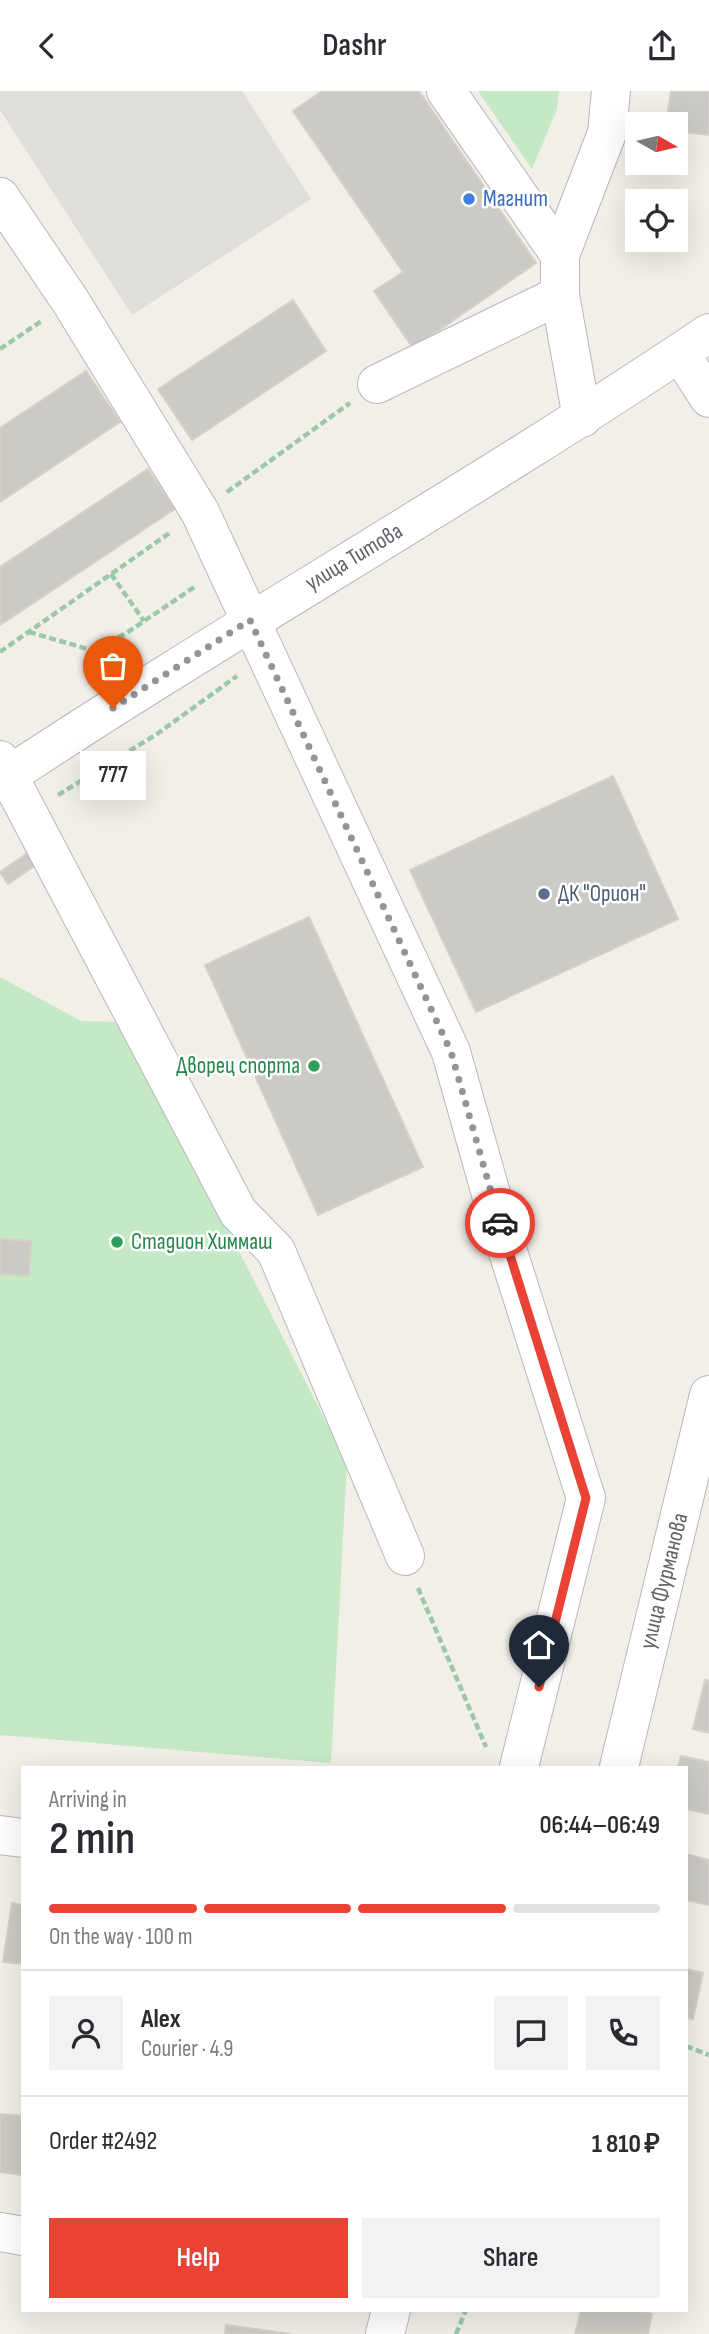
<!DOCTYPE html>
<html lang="en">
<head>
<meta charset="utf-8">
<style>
  :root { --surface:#fff; --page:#f2f2f3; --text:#2b2b33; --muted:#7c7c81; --line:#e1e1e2; --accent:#ea4335 }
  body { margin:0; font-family:"Sofia Sans Condensed",sans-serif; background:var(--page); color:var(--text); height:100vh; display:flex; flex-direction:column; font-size:26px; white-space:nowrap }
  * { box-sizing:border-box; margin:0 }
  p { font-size:23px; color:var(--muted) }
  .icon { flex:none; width:38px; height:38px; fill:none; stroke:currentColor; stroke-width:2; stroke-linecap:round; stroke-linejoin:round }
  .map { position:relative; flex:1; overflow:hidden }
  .panel { position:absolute; left:21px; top:1675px; width:667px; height:546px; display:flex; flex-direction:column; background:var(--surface); border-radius:0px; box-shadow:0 7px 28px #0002 }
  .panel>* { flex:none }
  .needle { width:46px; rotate:98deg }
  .buttons { position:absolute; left:625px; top:21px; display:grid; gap:14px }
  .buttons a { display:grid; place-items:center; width:63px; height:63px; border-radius:0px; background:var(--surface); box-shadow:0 7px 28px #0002; font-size:35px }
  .pin { position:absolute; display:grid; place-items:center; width:60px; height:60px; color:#fff; margin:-72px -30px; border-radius:50% 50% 50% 0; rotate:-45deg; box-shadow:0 0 7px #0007 }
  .pin .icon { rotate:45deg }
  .courier { position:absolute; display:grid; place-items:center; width:70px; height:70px; margin:-35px; border:5px solid #ea4335; border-radius:50%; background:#fff; color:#222; box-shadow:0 2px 9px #0007 }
  .bubble { position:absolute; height:49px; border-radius:0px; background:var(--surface); box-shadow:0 7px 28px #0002; font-size:23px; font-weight:600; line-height:49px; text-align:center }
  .overview em { font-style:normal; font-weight:600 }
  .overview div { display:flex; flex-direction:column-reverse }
  .overview { display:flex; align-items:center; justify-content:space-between; height:119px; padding:0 28px }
  h1 { font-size:46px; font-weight:600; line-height:52px }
  .bar { display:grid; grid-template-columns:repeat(4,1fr); gap:10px 7px; align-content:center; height:84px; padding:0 28px }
  .bar i { height:9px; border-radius:5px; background:var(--line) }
  .bar .current { background:var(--accent) }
  .bar p { grid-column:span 4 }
  .line { display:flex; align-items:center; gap:18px; padding:0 28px; border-top:2px solid var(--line) }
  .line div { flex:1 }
  .round { display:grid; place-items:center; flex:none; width:74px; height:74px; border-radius:0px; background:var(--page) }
  .button { display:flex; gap:14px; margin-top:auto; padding:14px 28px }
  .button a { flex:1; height:80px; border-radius:0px; background:var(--accent); color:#fff; font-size:28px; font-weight:600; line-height:80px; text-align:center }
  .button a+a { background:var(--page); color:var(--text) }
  header { display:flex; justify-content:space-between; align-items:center; height:91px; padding:0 28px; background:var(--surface); font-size:32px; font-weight:600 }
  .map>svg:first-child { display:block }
  .industrial { fill:#e0deda }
  .green { fill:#c5e8c5 }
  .building { fill:#cccac5; stroke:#d6d1c6; stroke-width:2 }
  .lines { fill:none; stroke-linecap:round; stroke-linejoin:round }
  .minor-casing { stroke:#b5b8bc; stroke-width:40 }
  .path { stroke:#9cc7a9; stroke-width:4.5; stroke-dasharray:7 3.5; stroke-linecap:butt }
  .minor { stroke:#fff; stroke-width:38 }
  .done { stroke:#929495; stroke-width:7; stroke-dasharray:0 12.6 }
  .route { stroke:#ea4335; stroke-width:9 }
  .shop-dot { fill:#3f7fe0; stroke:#fff; stroke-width:2.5 }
  .service-dot { fill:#5c6f8a; stroke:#fff; stroke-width:2.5 }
  .leisure-dot { fill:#2e9e5b; stroke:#fff; stroke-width:2.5 }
  .labels { text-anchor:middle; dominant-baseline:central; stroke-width:5; stroke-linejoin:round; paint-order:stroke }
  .shop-label { font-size:23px; fill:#366cbe; stroke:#fff; text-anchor:start }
  .street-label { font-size:23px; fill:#5f6368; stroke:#fff }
  .service-label { font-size:23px; fill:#4e5e75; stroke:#fff; text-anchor:start }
  .leisure-label { font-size:23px; fill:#27864d; stroke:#fff; text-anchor:end }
</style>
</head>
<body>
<header><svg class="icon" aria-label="back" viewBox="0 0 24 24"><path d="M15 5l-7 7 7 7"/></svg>Dashr<svg class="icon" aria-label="share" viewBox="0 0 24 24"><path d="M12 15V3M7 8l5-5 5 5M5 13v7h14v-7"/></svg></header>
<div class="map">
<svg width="709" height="2243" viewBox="0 0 709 2243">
  <rect width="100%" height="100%" fill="#f1efe8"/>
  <polygon class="industrial" points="0,0 242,0 311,108 132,224 0,19"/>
  <g class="green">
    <polygon points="478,0 559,0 557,18 532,78"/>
    <polygon points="0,886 81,930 122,931 347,1372 331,1672 0,1644"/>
  </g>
  <g class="building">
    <polygon points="322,0 419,0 536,172 413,257 374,200 403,181 293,20"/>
    <polygon points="671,0 709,0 709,44 676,40 676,33 666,33"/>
    <polygon points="293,209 326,260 192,349 158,298"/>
    <polygon points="86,280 120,331 0,411 0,337"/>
    <polygon points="148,378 175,418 0,534 0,476"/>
    <polygon points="613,685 678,828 476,921 410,779"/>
    <polygon points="41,753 49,765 8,793 0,781"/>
    <polygon points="309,826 423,1076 318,1124 205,874"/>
    <polygon points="0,1148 31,1150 29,1185 0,1183"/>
    <polygon points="705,1589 709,1590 709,1642 693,1638"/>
    <polygon points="681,1665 709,1671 709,1723 686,1718 686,1676 678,1676"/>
    <polygon points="686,1763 709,1769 709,1814 686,1809"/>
    <polygon points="12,1812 23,1814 23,1873 3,1871"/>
    <polygon points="686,1878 703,1882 693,1928 686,1927"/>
    <polygon points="0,2023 23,2025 23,2084 0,2081"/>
    <polygon points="581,2219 636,2219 652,2223 648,2243 575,2243"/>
    <polygon points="226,2234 291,2243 225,2243"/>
  </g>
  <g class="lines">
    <defs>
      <g id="minor">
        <polyline points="0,106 71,211 200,421 451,961 502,1142 586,1407 519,1676"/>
        <polyline points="560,164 607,42 611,0"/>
        <polyline points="560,204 582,327"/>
        <polyline points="680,262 709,307"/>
        <polyline points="377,293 560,204 560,164 446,0"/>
        <polyline points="0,669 238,1121 276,1160 405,1465"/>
        <path d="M0 690C233 536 477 398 709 242"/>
        <polyline points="619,1676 709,1304"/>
        <polyline points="0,1744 23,1747"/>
        <polyline points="0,2141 23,2145"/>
        <polyline points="385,2243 391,2219"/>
      </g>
    </defs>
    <use href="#minor" class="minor-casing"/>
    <g class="path">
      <polyline points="0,258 43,229"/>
      <polyline points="227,401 350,312"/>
      <polyline points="111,483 144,530"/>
      <polyline points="29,541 91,559 125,543 196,495"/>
      <polyline points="0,561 171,441"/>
      <polyline points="58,704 157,643 237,585"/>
      <polyline points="418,1497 486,1656"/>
      <polyline points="686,1955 709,1964"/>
      <polyline points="456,2243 466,2219"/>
    </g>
    <use href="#minor" class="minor"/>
  </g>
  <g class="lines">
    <polyline class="done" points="113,617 250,529 451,961 500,1132"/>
    <polyline class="route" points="500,1132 586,1407 539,1596"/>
  </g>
  <circle class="shop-dot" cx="469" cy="108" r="7"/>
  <circle class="service-dot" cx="544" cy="803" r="7"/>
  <g class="leisure-dot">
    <circle cx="314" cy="975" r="7"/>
    <circle cx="117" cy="1151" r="7"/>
  </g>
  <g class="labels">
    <g class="shop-label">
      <text x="483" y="108">Магнит</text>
    </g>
    <g class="street-label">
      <text transform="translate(354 466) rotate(-31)">улица Титова</text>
      <text transform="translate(664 1490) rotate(-76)">улица Фурманова</text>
    </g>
    <g class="service-label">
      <text x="558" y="803">ДК "Орион"</text>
    </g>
    <g class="leisure-label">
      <text x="300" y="975">Дворец спорта</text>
      <text x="131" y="1151" text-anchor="start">Стадион Химмаш</text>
    </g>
  </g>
</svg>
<div class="buttons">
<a><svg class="needle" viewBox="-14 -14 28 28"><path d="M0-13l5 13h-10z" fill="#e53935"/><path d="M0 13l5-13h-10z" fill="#7c7c81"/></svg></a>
<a><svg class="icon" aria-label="locate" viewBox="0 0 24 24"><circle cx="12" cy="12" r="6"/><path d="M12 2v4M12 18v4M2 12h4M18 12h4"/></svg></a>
</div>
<div class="pin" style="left:113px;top:617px;background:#ea580c"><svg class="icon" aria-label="bag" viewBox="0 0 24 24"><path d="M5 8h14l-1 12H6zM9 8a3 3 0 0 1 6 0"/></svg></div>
<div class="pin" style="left:539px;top:1596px;background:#1f2937"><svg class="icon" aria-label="home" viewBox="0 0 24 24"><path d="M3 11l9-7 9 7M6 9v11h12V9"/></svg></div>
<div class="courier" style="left:500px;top:1132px"><svg class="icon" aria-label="car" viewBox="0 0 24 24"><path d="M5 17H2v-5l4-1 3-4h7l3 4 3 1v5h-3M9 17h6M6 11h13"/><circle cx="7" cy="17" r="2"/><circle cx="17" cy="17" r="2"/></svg></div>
<div class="bubble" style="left:80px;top:660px;width:66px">777</div>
<section class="panel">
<div class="overview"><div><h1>2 min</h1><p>Arriving in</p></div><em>06:44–06:49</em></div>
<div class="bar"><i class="current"></i><i class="current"></i><i class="current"></i><i></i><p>On the way · 100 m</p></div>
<div class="line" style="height:126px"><a class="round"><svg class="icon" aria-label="person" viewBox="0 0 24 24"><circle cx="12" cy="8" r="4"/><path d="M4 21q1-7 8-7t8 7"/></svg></a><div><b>Alex</b><p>Courier · 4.9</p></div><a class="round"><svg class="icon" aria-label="chat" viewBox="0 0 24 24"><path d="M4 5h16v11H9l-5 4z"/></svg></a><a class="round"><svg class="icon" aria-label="phone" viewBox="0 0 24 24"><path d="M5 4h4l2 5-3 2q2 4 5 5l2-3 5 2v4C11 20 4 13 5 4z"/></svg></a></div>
<div class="line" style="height:91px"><div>Order #2492</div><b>1 810 ₽</b></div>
<div class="button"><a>Help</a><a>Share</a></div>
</section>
</div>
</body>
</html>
